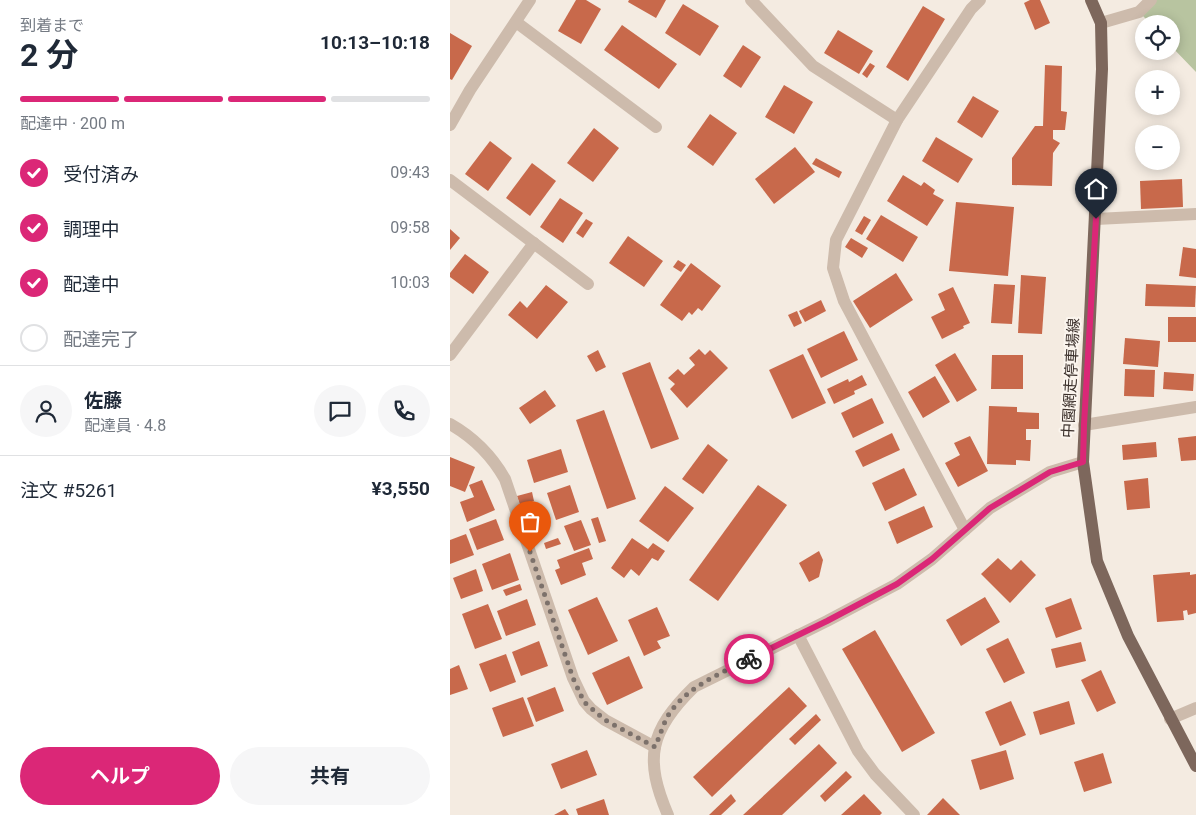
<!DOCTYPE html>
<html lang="ja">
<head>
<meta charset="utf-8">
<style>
  :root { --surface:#fff; --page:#f6f6f7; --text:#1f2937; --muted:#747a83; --line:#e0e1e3; --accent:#db2777 }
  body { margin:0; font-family:Roboto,"Noto Sans JP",sans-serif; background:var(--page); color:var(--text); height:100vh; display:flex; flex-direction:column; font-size:19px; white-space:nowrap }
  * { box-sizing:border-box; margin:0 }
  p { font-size:16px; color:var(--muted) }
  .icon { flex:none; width:28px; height:28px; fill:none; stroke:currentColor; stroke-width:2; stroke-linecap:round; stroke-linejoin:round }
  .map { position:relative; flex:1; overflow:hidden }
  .drawer { display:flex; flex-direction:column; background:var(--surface); width:450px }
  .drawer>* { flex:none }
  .controls { position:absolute; left:685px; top:15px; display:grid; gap:10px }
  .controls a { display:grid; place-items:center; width:45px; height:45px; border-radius:50%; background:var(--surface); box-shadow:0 2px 12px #0003; font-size:25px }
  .pin { position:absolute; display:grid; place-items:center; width:42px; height:42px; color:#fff; margin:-51px -21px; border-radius:50% 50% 50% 0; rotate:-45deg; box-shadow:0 0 5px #0007 }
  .pin .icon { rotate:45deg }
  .courier { position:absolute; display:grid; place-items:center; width:50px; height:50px; margin:-25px; border:4px solid #db2777; border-radius:50%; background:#fff; color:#222; box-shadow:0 1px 6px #0007 }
  .head em { font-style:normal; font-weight:700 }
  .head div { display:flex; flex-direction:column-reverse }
  .head { display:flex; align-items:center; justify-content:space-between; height:85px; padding:0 20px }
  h1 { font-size:32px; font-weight:700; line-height:38px }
  .bar { display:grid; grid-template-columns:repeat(4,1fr); gap:8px 5px; align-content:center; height:60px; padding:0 20px }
  .bar i { height:6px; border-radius:4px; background:var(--line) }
  .bar .on { background:var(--accent) }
  .bar p { grid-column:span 4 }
  .line { display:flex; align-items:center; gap:12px; padding:0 20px; border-top:1px solid var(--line) }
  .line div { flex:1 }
  .round { display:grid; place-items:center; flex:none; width:52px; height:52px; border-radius:26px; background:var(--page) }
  ol { padding:0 20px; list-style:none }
  li { display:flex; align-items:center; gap:15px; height:55px }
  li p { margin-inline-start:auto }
  li .icon { padding:5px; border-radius:50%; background:var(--accent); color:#fff; stroke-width:4 }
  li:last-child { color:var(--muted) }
  li i { width:28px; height:28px; border:2px solid var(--line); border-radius:50% }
  .action { display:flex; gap:10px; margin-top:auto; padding:10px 20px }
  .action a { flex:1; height:58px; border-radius:30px; background:var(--accent); color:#fff; font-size:20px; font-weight:700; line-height:58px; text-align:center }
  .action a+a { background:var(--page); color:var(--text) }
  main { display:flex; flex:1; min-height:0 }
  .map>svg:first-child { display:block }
  .green { fill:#b8c4a0 }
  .building { fill:#c8694b }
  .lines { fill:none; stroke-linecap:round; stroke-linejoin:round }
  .minor { stroke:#cdbbac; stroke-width:12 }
  .major { stroke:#7d675c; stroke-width:12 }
  .done { stroke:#7c716b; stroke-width:5; stroke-dasharray:0 9 }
  .route { stroke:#db2777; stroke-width:6 }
  .labels { text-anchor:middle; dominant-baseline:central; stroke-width:4; stroke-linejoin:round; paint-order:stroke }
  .street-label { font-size:15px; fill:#3b302b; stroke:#fbf5ee }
</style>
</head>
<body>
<main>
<section class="drawer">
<div class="head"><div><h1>2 分</h1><p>到着まで</p></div><em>10:13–10:18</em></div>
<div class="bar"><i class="on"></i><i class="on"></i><i class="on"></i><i></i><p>配達中 · 200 m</p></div>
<ol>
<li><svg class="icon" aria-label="check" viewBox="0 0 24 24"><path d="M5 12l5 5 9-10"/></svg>受付済み<p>09:43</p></li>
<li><svg class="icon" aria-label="check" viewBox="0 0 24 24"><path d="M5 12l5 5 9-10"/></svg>調理中<p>09:58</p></li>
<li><svg class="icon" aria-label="check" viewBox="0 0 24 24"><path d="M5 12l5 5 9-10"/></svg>配達中<p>10:03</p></li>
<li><i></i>配達完了</li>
</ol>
<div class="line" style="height:90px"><a class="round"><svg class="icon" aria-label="person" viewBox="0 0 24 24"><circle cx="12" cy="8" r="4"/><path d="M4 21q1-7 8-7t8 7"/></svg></a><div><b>佐藤</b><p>配達員 · 4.8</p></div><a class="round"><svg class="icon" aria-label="chat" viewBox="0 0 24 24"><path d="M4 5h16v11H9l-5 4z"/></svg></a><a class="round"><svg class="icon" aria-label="phone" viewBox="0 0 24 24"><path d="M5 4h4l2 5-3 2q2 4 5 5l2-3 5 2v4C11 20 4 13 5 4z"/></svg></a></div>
<div class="line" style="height:65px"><div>注文 #5261</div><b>¥3,550</b></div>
<div class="action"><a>ヘルプ</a><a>共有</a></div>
</section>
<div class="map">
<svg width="746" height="815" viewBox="0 0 746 815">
  <rect width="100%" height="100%" fill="#f4ebe1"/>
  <polygon class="green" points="701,0 746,0 746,72 721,46 721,24 701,24 689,12"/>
  <g class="building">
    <polygon points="126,0 136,0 151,9 131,44 108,31"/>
    <polygon points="179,0 216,0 206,18 178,2"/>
    <polygon points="580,0 590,0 600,23 585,30 574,3"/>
    <polygon points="233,4 269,26 250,56 215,33"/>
    <polygon points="473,6 495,19 458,81 436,67"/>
    <polygon points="172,25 227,64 209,89 154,50"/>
    <polygon points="388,30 423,51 409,74 374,53"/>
    <polygon points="0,33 22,46 2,80 0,79"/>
    <polygon points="293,45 311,57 291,88 273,76"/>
    <polygon points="420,63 425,66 417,78 412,74"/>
    <polygon points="595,65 612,66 611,111 617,112 615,130 603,130 603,139 610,143 603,153 602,186 562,185 562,158 585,126 593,126"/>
    <polygon points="334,85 363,102 344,134 315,117"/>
    <polygon points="523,96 549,111 532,138 507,122"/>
    <polygon points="260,114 287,133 263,166 237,147"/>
    <polygon points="144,128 169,148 143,182 117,163"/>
    <polygon points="486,137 523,159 508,183 472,161"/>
    <polygon points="40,141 62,158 38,191 15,174"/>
    <polygon points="345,147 365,172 324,204 305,179"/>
    <polygon points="366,158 392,172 389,178 362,164"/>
    <polygon points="82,163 106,181 80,216 56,198"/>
    <polygon points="453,175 471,186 474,182 485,190 483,194 494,200 477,226 437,201"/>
    <polygon points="732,179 733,207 691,209 690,181"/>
    <polygon points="110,198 133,213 113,243 90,227"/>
    <polygon points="506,202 564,207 558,276 499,271"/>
    <polygon points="431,215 468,237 453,262 416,239"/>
    <polygon points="414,216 421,220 412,235 405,231"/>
    <polygon points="136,219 143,223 133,238 126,233"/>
    <polygon points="0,229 10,238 0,250"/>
    <polygon points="178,236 213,261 194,287 159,263"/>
    <polygon points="401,238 418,248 412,258 395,247"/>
    <polygon points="733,247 746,249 746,278 729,276"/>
    <polygon points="15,254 39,272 23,294 0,277 0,273"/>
    <polygon points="228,260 236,265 231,272 223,267"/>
    <polygon points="241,263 271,286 252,311 248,308 242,315 239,312 232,321 210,305"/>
    <polygon points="446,273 463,300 420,328 403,301"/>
    <polygon points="571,275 596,277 592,334 568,333"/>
    <polygon points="544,284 565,285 562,324 541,323"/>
    <polygon points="696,284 746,286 745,307 695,306"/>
    <polygon points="96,285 118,302 87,339 58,315 70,301 77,308"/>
    <polygon points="503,287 520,323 513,326 514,328 492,339 481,317 495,310 488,294"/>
    <polygon points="371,300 376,311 355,322 349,311"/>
    <polygon points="347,311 352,323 344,327 338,315"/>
    <rect x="718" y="317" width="28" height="25"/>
    <polygon points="394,331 408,360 371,378 357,349"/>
    <polygon points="675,338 710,341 708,367 673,364"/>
    <polygon points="249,349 255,355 260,350 278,368 237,408 220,389 225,384 218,378 228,369 234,375 245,365 239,358"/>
    <polygon points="148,350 156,367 146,372 137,356"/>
    <polygon points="505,353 527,390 507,402 485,365"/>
    <polygon points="353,354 376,403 342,419 319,370"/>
    <polygon points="542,355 573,355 573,389 541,389"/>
    <polygon points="200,362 229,439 201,449 172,373"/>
    <polygon points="675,369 705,370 704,397 674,396"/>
    <polygon points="714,372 744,374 743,391 713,389"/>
    <polygon points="412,375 417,385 404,391 405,394 384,404 377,389 398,379 399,382"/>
    <polygon points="485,376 500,402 473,418 458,392"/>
    <polygon points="95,390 106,406 80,424 69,408"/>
    <polygon points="422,398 434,423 403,438 391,413"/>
    <polygon points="539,406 567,407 567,412 589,413 589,429 576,429 576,440 581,440 580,461 566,460 566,465 537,464"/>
    <polygon points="154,410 186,499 157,509 126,420"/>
    <polygon points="442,433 450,450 413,467 405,451"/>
    <polygon points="520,436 538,471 508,487 495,463 510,455 504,443"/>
    <polygon points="746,436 746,460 731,461 728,438"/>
    <polygon points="706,442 707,457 673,460 672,445"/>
    <polygon points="258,444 278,460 253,494 232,479"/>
    <polygon points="111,449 118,472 84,483 77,460"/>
    <polygon points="0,457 25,467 15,492 0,486"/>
    <polygon points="454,468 467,495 435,511 422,483"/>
    <polygon points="698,478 700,508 677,510 674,481"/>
    <polygon points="32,480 45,510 17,522 10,502 24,497 19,485"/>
    <polygon points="120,485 129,512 106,520 97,493"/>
    <polygon points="308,485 337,505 268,601 239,580"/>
    <polygon points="215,486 244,508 218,542 189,521"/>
    <polygon points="82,492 84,501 70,506 67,496"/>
    <polygon points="474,506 483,527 447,544 438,522"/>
    <polygon points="148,517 156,541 149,543 141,519"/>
    <polygon points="46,519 54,540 27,550 19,529"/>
    <polygon points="131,520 141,545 124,551 114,526"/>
    <polygon points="16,534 24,555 0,564 0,540"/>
    <polygon points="108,538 111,544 96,549 94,543"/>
    <polygon points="182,538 198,549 203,543 215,551 208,561 202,558 189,576 181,569 174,578 161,568"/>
    <polygon points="139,548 143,559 132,563 136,575 111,585 105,570 110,568 107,560"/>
    <polygon points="369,551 373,560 369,577 359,582 349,563"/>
    <polygon points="60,553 69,580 42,590 32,564"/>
    <polygon points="548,558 561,570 571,560 586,575 560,603 531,574"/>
    <polygon points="26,569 33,591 11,599 3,578"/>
    <polygon points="740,572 740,575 746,574 746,613 738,615 737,610 733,611 734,620 707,622 703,575"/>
    <polygon points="70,584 72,590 56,596 53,590"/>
    <polygon points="147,597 168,641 138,655 118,610"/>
    <polygon points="535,597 550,622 511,646 496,620"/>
    <polygon points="621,598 632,629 606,638 595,608"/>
    <polygon points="77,599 86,625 56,636 47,611"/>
    <polygon points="38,604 52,639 25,649 12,614"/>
    <polygon points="207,607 220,636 207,641 211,648 194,656 178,620"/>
    <polygon points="425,630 485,733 452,752 392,649"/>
    <polygon points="558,638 575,673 554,683 536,649"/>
    <polygon points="89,641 98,666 71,676 62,652"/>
    <polygon points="631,642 636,661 606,668 601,649"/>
    <polygon points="56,654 66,682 40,692 29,664"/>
    <polygon points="179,656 193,688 157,705 142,673"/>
    <polygon points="9,665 18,689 0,695 0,669"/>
    <polygon points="651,670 666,703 647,712 631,680"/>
    <polygon points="105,687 114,711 86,722 77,698"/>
    <polygon points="339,687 357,706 262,797 243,777"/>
    <polygon points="73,697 84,726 53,737 42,708"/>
    <polygon points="561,701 576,735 550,746 535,712"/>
    <polygon points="619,701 625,724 590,735 583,712"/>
    <polygon points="366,714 371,720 345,745 339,739"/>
    <polygon points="369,744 387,763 332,815 293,815"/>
    <polygon points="137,750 147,775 111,789 101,764"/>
    <polygon points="556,750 564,779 530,790 521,760"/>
    <polygon points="653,753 662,783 634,792 624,762"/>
    <polygon points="396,771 402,777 375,802 370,796"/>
    <polygon points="281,794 286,801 271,815 259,815"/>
    <polygon points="414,794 432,813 430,815 391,815"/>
    <polygon points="493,798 510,815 477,815"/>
    <polygon points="154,799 159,815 128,815 126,809"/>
    <polygon points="115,809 119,815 104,815"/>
  </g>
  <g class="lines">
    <g class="minor">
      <polyline points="301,0 363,66 447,120"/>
      <polyline points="66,22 206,127"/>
      <polyline points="651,23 689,12 701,0"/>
      <polyline points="0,125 20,90 80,0"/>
      <polyline points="0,180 138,284"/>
      <polyline points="646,219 746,214"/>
      <polyline points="0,355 84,243"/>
      <path d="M0 424C23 437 42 456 55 479L123 678 134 701 141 709 155 720 205 747"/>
      <polyline points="634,425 746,407"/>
      <polyline points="515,530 394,301 383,268 386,240 447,120 521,9 530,0"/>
      <polyline points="348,635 408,751 425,774 464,815"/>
      <polyline points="720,719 746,708"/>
      <path d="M218 815C194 759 199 731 244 687L377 621 447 584 482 559 540 508 600 472 633 462"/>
    </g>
    <polyline class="major" points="641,0 651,23 652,69 633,462 647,561 678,636 746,766"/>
  </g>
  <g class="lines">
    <path class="done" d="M80 552 123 678 134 702 155 720 205 747C210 736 213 724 219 714 238 686 270 674 299 659"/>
    <polyline class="route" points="299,659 377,621 447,584 482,559 540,508 600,472 633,462 634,425 646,219"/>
  </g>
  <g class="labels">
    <g class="street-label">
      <text transform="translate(621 378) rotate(-87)">中園網走停車場線</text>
    </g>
  </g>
</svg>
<div class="controls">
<a><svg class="icon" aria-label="locate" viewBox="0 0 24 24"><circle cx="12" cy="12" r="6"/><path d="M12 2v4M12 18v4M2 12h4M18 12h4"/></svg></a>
<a>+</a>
<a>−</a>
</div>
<div class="pin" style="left:80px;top:552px;background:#ea580c"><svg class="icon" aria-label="bag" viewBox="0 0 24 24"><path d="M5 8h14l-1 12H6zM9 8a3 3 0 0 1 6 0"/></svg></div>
<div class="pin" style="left:646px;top:219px;background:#1f2937"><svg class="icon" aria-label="home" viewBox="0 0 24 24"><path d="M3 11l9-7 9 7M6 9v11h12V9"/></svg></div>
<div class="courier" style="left:299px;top:659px"><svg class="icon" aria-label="bike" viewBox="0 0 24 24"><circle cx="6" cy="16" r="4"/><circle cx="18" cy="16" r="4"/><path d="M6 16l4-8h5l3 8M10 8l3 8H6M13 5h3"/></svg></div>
</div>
</main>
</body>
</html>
